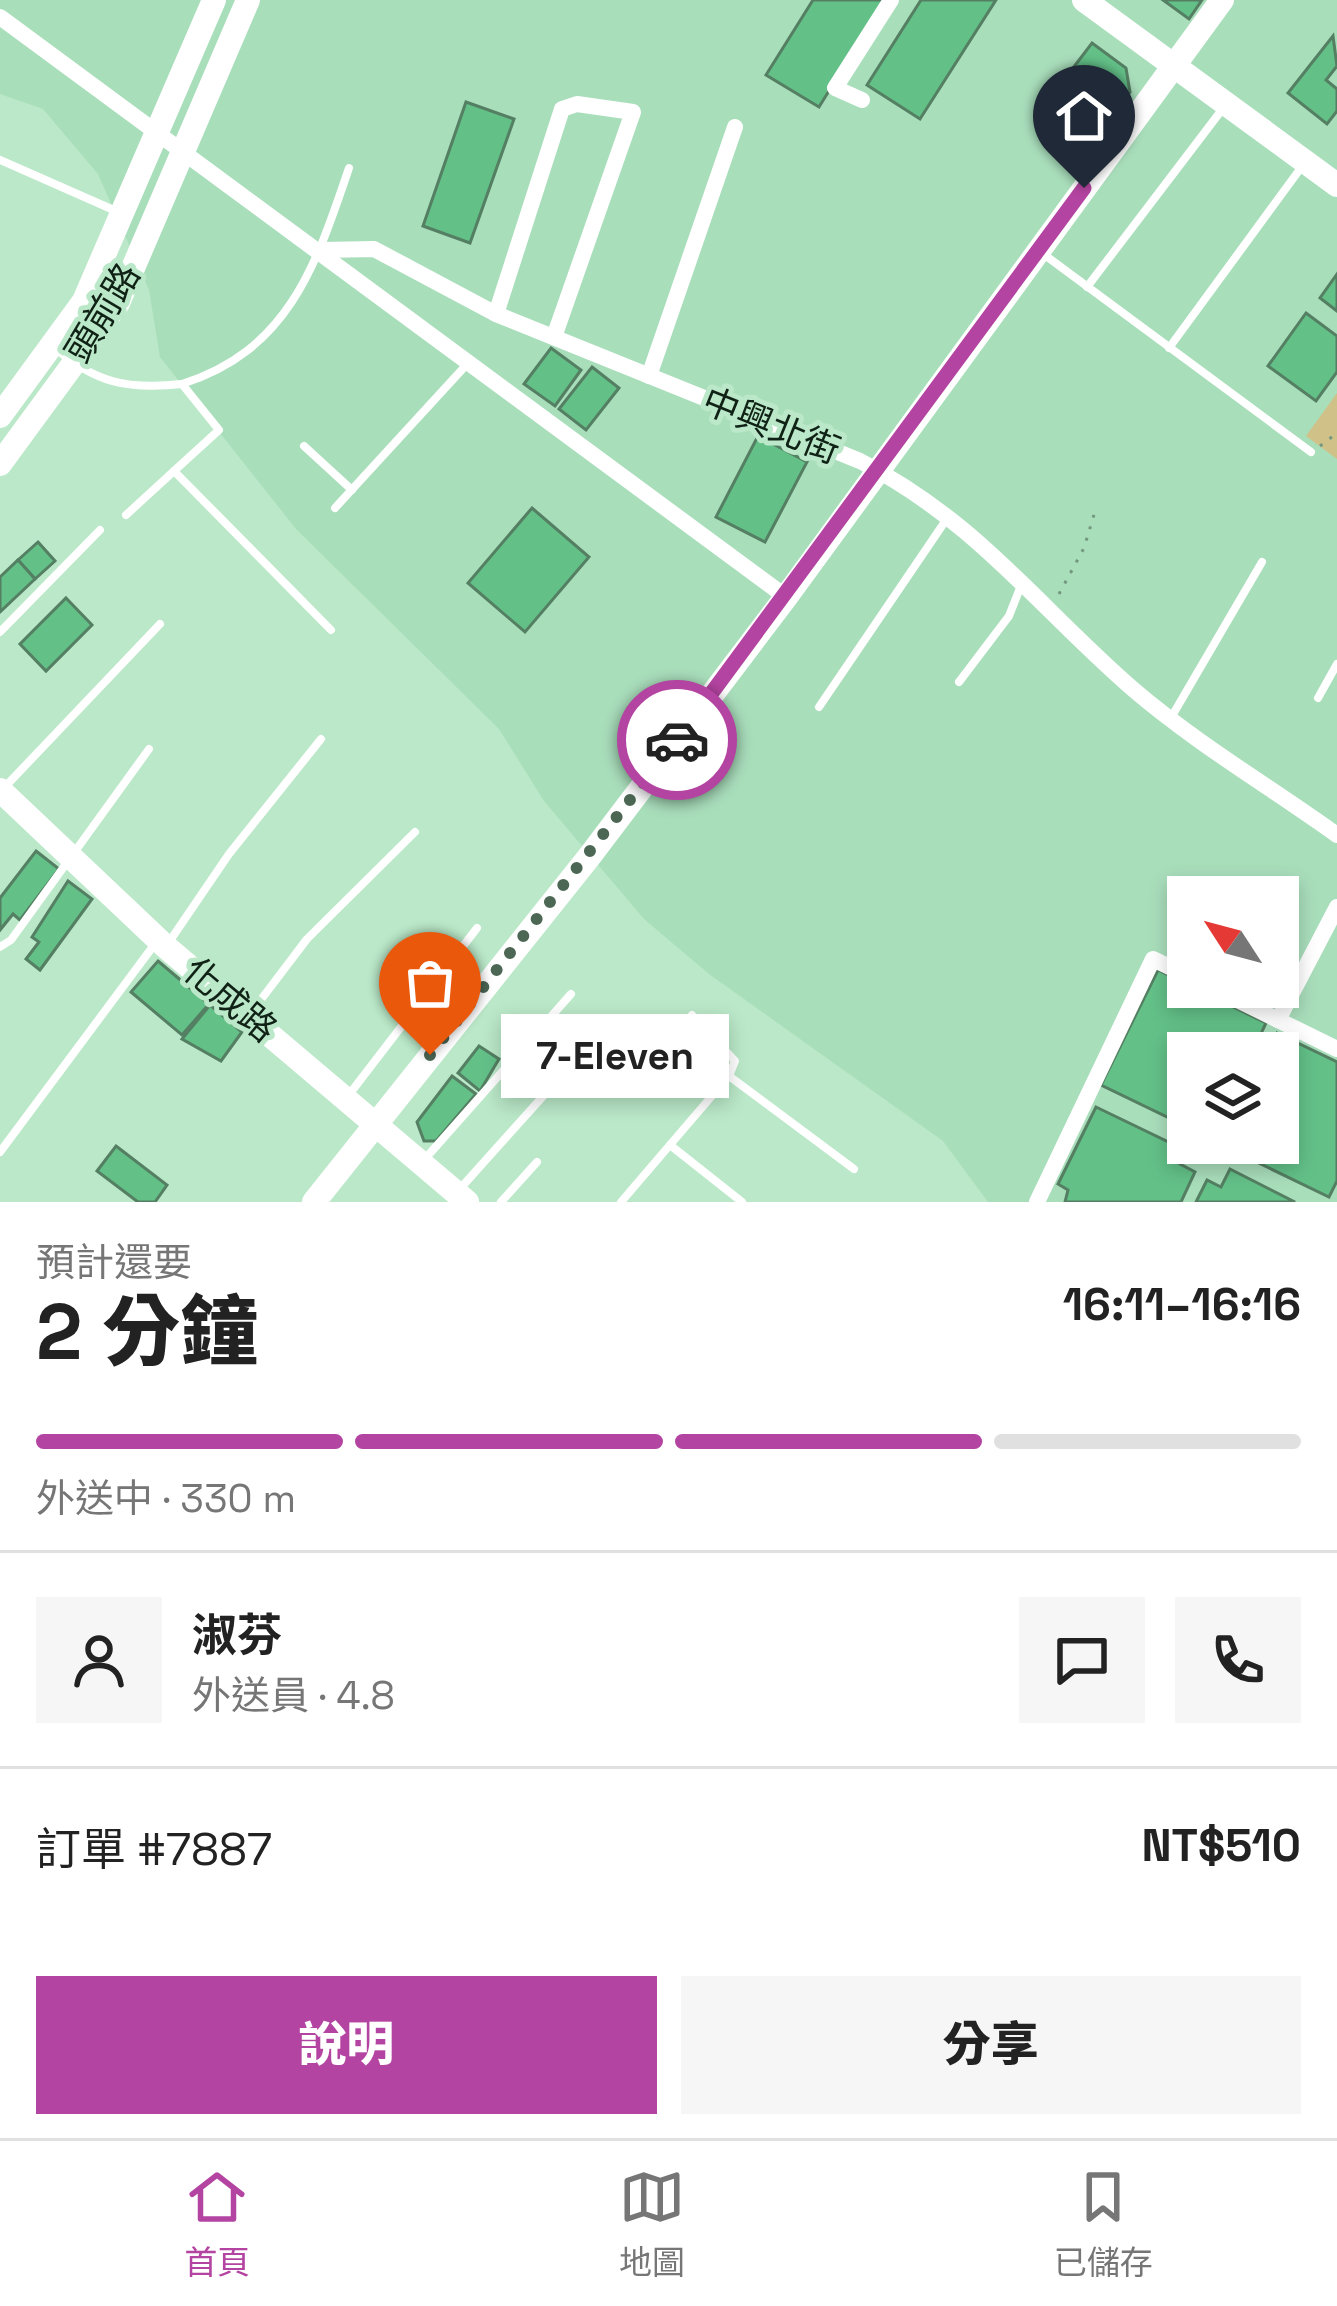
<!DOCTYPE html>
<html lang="zh-TW">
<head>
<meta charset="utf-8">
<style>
  :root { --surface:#fff; --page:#f6f6f6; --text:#222; --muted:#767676; --line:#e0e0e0; --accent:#b444a1 }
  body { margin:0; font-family:"Space Grotesk","Noto Sans TC",sans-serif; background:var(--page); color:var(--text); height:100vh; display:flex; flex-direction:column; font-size:45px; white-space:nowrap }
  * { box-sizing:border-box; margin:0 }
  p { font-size:39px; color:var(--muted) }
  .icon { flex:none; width:66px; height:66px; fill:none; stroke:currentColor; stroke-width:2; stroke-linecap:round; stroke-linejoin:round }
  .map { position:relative; height:1202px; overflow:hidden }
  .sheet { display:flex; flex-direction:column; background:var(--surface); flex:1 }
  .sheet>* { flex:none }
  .needle { width:78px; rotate:306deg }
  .fabs { position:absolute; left:1167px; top:876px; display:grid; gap:24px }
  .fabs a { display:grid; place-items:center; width:132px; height:132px; border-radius:0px; background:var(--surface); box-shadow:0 6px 18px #0003; font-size:60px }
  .pin { position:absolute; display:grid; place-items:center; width:102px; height:102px; color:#fff; margin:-123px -51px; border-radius:50% 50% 50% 0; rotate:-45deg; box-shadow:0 0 12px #0007 }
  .pin .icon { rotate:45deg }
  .courier { position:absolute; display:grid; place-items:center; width:120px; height:120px; margin:-60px; border:9px solid #b444a1; border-radius:50%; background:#fff; color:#222; box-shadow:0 3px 15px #0007 }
  .bubble { position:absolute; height:84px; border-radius:0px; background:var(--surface); box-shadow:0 6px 18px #0003; font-size:39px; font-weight:800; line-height:84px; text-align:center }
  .summary em { font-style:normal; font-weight:800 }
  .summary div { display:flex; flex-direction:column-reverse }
  .summary { display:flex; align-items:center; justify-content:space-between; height:204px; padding:0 36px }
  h1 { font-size:78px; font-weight:800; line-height:90px }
  .bar { display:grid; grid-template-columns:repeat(4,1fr); gap:18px 12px; align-content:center; height:144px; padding:0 36px }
  .bar i { height:15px; border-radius:9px; background:var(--line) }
  .bar .active { background:var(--accent) }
  .bar p { grid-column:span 4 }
  .line { display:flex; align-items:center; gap:30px; padding:0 36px; border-top:3px solid var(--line) }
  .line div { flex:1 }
  .round { display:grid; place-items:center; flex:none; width:126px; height:126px; border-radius:0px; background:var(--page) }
  .cta { display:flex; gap:24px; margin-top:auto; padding:24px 36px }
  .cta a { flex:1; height:138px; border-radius:0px; background:var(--accent); color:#fff; font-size:48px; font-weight:800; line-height:138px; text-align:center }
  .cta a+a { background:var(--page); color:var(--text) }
  .tab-bar { display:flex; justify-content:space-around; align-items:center; height:168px; border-top:3px solid var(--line); background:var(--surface); font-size:33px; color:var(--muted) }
  .tab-bar a { display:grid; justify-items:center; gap:6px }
  .tab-bar .active { color:var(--accent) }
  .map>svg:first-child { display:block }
  .built { fill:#a9debb; fill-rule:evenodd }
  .green { fill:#d0c189 }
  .building { fill:#63c188; stroke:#547f62; stroke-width:3 }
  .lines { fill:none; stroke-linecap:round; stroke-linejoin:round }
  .path { stroke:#74977f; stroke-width:3; stroke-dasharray:3 9; stroke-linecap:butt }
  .lane { stroke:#fff; stroke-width:8 }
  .street { stroke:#fff; stroke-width:16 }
  .secondary { stroke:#fff; stroke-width:24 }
  .done { stroke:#4c6754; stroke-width:12; stroke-dasharray:0 21.6 }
  .route { stroke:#b444a1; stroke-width:15 }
  .labels { text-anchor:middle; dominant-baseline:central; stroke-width:10; stroke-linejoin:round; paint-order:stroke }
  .street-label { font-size:36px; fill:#102216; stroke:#bae8c8 }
</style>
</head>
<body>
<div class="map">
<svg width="1337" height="1202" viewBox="0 0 1337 1202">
  <rect width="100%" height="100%" fill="#bae8c8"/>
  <path class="built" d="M0 0H1337V1202H988L943 1141 709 974 644 919 544 801 499 729 296 529 160 357 149 290 98 174 43 109 0 94ZM1188 897H1278V987H1188ZM1188 1053H1278V1143H1188Z"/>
  <polygon class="green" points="1337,393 1337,459 1306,436"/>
  <g class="building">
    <polygon points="813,0 885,0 819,107 766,75"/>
    <polygon points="921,0 996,0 920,119 867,85"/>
    <polygon points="1163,0 1202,0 1189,19"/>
    <polygon points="1333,36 1337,66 1326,80 1337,89 1337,111 1327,124 1288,93"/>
    <polygon points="1092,43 1126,68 1130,92 1121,104 1073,68"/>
    <polygon points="466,102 514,119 470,243 423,226"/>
    <polygon points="1337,274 1337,311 1320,298"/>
    <polygon points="1306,313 1337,336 1337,372 1316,401 1268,366"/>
    <polygon points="551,348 581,370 555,406 524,384"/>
    <polygon points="592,367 619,388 586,430 559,409"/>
    <polygon points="758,436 807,462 765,542 716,517"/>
    <polygon points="532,508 589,557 525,632 468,583"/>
    <polygon points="38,542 55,561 35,579 18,560"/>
    <polygon points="18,560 35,579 0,612 0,577"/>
    <polygon points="66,598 92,625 46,671 20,644"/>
    <polygon points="36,851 59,869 20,920 13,914 0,930 0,898"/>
    <polygon points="68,881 92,899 40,970 26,959 39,942 32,937"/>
    <polygon points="158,961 209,1004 182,1035 131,992"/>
    <polygon points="1158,970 1266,1023 1252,1053 1188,1053 1188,1127 1101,1085"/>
    <polygon points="210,1005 242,1032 221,1061 182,1039"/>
    <polygon points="1277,1033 1337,1062 1337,1181 1329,1197 1238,1153 1242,1143 1278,1143 1278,1053 1267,1053"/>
    <polygon points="479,1046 499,1059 480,1091 458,1073"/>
    <polygon points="452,1076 476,1094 436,1141 424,1141 417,1122"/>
    <polygon points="1096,1107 1187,1151 1180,1164 1195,1172 1181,1202 1065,1202 1068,1190 1058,1184"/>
    <polygon points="116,1146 167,1185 155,1202 138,1202 97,1171"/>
    <polygon points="1230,1169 1295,1202 1196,1202 1207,1180 1221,1187"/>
  </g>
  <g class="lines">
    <g class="path">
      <polyline points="1320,446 1337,433"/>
      <polyline points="1059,594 1084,548 1096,508"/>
    </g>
    <g class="lane">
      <polyline points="0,160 116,211"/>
      <polyline points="1042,253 1311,452"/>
      <polyline points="1087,287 1224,107"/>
      <path d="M53 346C94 383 128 390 182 384L219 430 174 471 331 630"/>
      <polyline points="1169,348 1303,165"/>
      <path d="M182 384C289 350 316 265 349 168"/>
      <polyline points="304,446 352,490"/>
      <polyline points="335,508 469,362"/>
      <polyline points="126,515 174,471"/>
      <polyline points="0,632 100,530"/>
      <polyline points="959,682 1009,616 1022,583"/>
      <polyline points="1318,698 1337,664"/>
      <polyline points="819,707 946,520"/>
      <polyline points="1172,716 1262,562"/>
      <polyline points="2,790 160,624"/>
      <polyline points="167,945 229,854 321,739"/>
      <polyline points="0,947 11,940 149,749"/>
      <polyline points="250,1014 307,939 415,832"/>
      <polyline points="729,1076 854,1169"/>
      <polyline points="348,1096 477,928"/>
      <polyline points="670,1145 742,1202"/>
      <polyline points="0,1152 157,941"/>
      <polyline points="424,1160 571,994"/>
      <polyline points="458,1191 607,1025"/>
      <polyline points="501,1202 537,1162"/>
      <polyline points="621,1202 729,1076 735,1061 692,1015"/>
    </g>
    <g class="street">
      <polyline points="0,17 786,597"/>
      <polyline points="862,100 835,88 891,0"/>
      <path d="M321 250 374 249 496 314 860 461C978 522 1037 606 1134 690 1196 743 1270 787 1337 835"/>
      <polyline points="496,314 562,109 577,104 633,112 554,337"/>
      <polyline points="649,376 735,127"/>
      <polyline points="1211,987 1337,1049"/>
      <polyline points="1278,1020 1337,907"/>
      <polyline points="1037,1202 1153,959 1188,976"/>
    </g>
    <g class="secondary">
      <polyline points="1084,0 1337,185"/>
      <polyline points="0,416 84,301 214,0"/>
      <polyline points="0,464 118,303 248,0"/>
      <polyline points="0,790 166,947 467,1202"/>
      <polyline points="314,1202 589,857 786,597 1222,0"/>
    </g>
  </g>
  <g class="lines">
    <polyline class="done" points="430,1055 677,740"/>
    <polyline class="route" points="677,740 1084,188"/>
  </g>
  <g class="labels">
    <g class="street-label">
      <text transform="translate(103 313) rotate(-59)">頭前路</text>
      <text transform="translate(771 426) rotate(22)">中興北街</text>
      <text transform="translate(230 1000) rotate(40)">化成路</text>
    </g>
  </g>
</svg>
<div class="fabs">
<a><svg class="needle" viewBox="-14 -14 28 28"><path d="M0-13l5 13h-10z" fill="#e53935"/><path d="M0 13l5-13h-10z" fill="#767676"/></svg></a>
<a><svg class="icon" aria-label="layers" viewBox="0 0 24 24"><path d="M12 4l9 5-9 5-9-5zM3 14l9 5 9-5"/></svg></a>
</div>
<div class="pin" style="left:430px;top:1055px;background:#ea580c"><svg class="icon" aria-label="bag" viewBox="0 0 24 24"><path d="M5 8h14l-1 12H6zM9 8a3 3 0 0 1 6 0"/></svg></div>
<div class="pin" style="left:1084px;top:188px;background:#1f2937"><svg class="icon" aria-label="home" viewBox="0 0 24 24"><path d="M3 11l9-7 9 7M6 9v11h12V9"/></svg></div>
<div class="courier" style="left:677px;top:740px"><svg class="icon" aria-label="car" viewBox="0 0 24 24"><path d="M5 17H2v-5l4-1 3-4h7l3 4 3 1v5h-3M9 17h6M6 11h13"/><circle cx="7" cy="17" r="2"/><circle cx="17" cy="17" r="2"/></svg></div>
<div class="bubble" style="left:501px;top:1014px;width:228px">7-Eleven</div>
</div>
<section class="sheet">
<div class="summary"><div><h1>2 分鐘</h1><p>預計還要</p></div><em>16:11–16:16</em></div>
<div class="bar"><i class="active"></i><i class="active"></i><i class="active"></i><i></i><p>外送中 · 330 m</p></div>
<div class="line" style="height:216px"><a class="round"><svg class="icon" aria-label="person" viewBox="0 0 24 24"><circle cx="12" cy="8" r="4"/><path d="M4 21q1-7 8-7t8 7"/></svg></a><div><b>淑芬</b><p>外送員 · 4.8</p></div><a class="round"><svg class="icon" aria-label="chat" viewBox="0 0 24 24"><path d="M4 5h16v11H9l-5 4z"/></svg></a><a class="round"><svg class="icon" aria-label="phone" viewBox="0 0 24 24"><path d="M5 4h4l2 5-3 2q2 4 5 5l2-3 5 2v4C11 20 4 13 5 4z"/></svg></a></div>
<div class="line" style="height:156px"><div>訂單 #7887</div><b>NT$510</b></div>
<div class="cta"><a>說明</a><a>分享</a></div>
</section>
<nav class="tab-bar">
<a class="active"><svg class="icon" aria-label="home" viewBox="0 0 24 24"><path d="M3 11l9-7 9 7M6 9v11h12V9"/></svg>首頁</a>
<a><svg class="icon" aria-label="map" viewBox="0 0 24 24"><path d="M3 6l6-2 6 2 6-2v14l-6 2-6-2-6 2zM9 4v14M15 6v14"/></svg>地圖</a>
<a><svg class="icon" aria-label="saved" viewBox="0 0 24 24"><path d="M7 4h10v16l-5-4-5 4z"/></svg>已儲存</a>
</nav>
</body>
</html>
